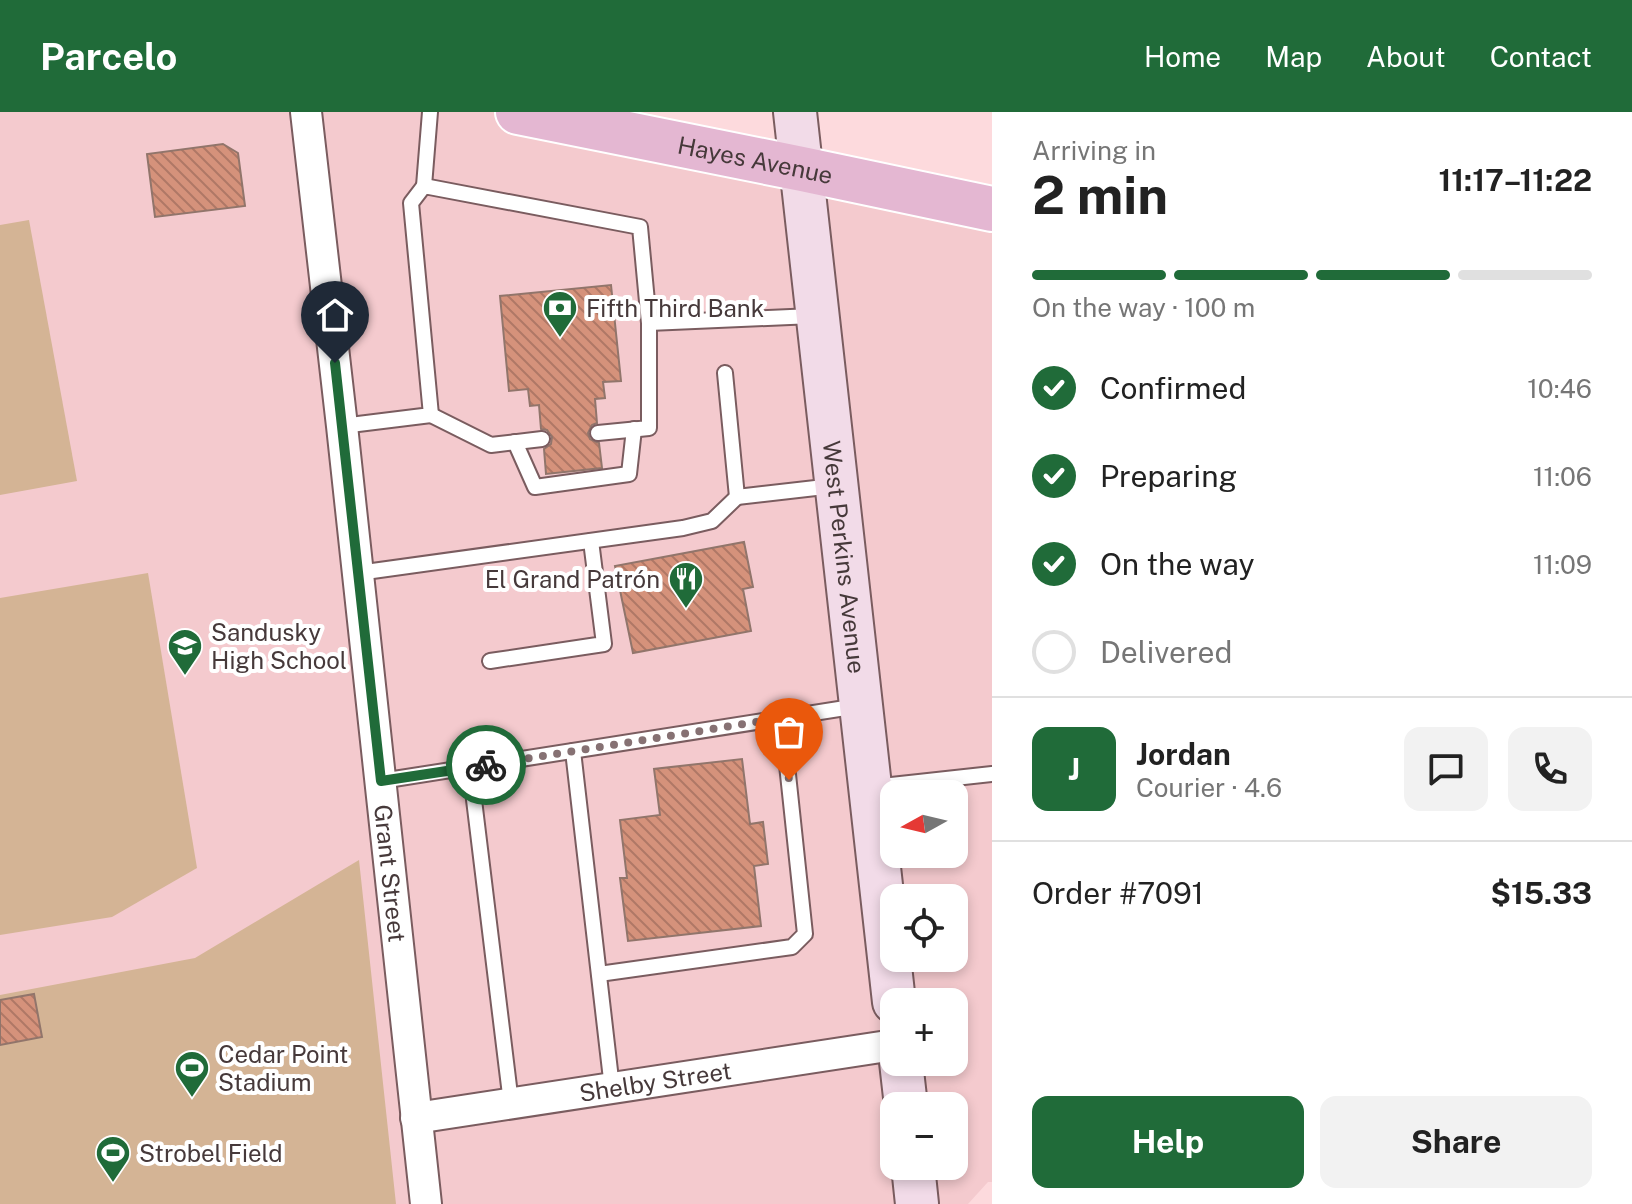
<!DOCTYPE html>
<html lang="en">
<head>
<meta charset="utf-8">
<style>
  :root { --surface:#fff; --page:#f2f2f2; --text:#222; --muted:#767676; --line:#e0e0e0; --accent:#206b39 }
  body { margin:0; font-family:"Public Sans",sans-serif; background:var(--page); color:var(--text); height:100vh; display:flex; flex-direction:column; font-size:30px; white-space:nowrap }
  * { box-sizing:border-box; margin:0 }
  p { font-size:26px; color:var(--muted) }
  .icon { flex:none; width:44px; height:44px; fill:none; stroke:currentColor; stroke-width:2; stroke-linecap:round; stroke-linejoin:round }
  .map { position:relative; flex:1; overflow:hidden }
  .drawer { display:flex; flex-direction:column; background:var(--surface); width:640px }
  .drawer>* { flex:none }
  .needle { width:52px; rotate:262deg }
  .tools { position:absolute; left:880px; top:668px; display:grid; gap:16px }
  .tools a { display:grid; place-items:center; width:88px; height:88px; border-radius:16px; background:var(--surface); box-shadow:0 4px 12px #0003; font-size:40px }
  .pin { position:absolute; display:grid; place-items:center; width:68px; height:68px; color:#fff; margin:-82px -34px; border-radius:50% 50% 50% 0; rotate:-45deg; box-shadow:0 0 8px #0007 }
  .pin .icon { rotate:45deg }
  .courier { position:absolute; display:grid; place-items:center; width:80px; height:80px; margin:-40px; border:6px solid #206b39; border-radius:50%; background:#fff; color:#222; box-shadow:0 2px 10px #0007 }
  .head em { font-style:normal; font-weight:700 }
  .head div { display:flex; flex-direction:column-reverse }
  .head { display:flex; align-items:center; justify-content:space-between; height:136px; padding:0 40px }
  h1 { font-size:52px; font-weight:700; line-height:60px }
  .bar { display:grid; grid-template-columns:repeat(4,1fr); gap:12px 8px; align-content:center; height:96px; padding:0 40px }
  .bar i { height:10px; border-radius:6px; background:var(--line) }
  .bar .selected { background:var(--accent) }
  .bar p { grid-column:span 4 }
  .line { display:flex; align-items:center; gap:20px; padding:0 40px; border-top:2px solid var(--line) }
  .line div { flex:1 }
  .round { display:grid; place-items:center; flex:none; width:84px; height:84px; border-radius:16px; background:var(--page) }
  ol { padding:0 40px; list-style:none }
  li { display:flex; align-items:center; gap:24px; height:88px }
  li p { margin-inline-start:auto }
  li .icon { padding:8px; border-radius:50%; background:var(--accent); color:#fff; stroke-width:4 }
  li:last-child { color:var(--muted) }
  li i { width:44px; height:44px; border:4px solid var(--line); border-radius:50% }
  .cta { display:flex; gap:16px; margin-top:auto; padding:16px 40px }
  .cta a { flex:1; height:92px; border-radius:16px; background:var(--accent); color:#fff; font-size:32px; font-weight:700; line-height:92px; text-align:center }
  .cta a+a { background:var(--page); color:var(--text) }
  header { display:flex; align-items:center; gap:48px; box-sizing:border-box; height:112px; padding:0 40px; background:var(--accent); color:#fff }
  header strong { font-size:38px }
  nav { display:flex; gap:44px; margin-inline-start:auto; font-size:28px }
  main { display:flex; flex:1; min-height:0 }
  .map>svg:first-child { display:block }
  .built { fill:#f4cace; fill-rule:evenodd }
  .pitch { fill:#d4b495 }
  .building { fill:url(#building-back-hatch); stroke:#91756b; stroke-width:2 }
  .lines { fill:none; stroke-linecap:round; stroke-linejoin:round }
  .service-casing { stroke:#7a5c5f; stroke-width:18 }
  .minor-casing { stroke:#7a5c5f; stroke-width:34 }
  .secondary-casing { stroke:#7a5c5f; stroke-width:46 }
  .primary-casing { stroke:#fff; stroke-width:48 }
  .service { stroke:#fff; stroke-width:14 }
  .minor { stroke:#fff; stroke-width:30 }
  .secondary { stroke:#f2dbe8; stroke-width:42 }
  .primary { stroke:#e4b7d2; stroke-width:44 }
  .done { stroke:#867173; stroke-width:8; stroke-dasharray:0 14.4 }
  .route { stroke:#206b39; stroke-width:10 }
  .labels { text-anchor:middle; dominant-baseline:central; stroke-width:8; stroke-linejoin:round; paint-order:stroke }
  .street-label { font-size:24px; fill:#46393a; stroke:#fff }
  .poi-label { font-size:24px; fill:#46393a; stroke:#fff; text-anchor:start }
</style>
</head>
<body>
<header>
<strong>Parcelo</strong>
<nav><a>Home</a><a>Map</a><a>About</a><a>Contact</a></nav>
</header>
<main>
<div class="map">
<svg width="992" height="1092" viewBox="0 0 992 1092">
  <defs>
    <pattern id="building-back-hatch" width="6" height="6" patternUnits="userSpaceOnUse" patternTransform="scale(2)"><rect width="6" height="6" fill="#d5927b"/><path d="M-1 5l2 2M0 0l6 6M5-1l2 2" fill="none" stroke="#af7866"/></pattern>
  </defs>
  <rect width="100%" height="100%" fill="#fddadd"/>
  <path class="built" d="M0 0H518L992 111V1070H988L968 1092H0ZM894 682H954V742H894ZM894 786H954V846H894ZM894 890H954V950H894ZM894 994H954V1054H894Z"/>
  <g class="pitch">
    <polygon points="29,108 77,369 0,383 0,113"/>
    <polygon points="148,461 197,756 112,805 0,823 0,486"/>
    <polygon points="359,748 396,1092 0,1092 0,883 195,846"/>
  </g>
  <g class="building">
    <polygon points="223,32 238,41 245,94 155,105 147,42"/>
    <polygon points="611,173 621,269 603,270 605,286 595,287 597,311 592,313 588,321 590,327 599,331 602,356 546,362 544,337 551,332 552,325 547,318 541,317 539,293 530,294 528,277 509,279 500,184"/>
    <polygon points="744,430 753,475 743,477 751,519 633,541 615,454"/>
    <polygon points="742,647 750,712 763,710 768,752 754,754 761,814 628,829 620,766 627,766 620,708 660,703 654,657"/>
    <polygon points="34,882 42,925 0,933 0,888"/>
  </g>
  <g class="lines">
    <defs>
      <g id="service">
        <polyline points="424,74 430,0"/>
        <polyline points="725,261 737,385 833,374"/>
        <polyline points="431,303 491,333 542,327"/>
        <polyline points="342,314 431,303 411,91 424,74 640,115 649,211 813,204"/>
        <polyline points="598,321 649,316 649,211"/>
        <polyline points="515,330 535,375 629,362 634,317"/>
        <polyline points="358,461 683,416 712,409 737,385"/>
        <polyline points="490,549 604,532 591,429"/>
        <polyline points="573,639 612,976"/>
        <polyline points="470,655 511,991"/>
        <polyline points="381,669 858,594"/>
        <polyline points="873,675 992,662"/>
        <polyline points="599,862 792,835 805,822 782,606"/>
      </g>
      <g id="minor">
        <path id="s1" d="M306 0 342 314 426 1092"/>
        <path id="s2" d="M416 1006 894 933"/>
      </g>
      <g id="secondary">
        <path id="s3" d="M795 0 894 890"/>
        <polyline points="901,950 906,994"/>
        <polyline points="913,1054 917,1092"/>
      </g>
      <g id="primary">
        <path id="s4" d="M518 0 802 57 992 97"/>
      </g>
    </defs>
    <use href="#service" class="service-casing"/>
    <use href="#minor" class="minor-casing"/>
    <use href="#secondary" class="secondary-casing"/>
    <use href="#primary" class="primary-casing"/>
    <use href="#service" class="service"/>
    <use href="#minor" class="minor"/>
    <use href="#secondary" class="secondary"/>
    <use href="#primary" class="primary"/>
  </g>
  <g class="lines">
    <polyline class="done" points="486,653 782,606 789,668"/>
    <polyline class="route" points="335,251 381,669 486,653"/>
  </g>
  <defs>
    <symbol id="bank-pin" viewBox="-11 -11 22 30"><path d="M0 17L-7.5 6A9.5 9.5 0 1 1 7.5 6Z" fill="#206b39" stroke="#fff"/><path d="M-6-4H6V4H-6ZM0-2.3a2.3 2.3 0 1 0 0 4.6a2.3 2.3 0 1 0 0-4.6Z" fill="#fff"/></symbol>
    <symbol id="restaurant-pin" viewBox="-11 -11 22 30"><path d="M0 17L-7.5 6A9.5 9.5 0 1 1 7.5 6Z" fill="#206b39" stroke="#fff"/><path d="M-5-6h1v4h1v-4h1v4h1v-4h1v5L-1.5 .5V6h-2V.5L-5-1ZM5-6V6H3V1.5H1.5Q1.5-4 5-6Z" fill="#fff"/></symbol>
    <symbol id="school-pin" viewBox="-11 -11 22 30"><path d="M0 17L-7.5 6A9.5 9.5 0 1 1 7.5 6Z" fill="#206b39" stroke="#fff"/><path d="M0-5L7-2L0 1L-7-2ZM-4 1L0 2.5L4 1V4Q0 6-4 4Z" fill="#fff"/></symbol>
    <symbol id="stadium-pin" viewBox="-11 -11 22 30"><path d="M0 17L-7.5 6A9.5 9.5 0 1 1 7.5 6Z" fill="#206b39" stroke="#fff"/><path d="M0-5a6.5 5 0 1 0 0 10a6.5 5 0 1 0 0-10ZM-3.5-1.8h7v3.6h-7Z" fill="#fff"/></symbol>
  </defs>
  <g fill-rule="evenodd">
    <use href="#bank-pin" x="540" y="176" width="40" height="54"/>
    <use href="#restaurant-pin" x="666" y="447" width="40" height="54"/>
    <use href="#school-pin" x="165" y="514" width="40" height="54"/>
    <use href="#stadium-pin" x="172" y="936" width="40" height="54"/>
    <use href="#stadium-pin" x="93" y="1021" width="40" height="54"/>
  </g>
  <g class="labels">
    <g class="street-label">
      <text stroke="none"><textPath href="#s4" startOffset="242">Hayes Avenue</textPath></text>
      <text stroke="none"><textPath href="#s3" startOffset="448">West Perkins Avenue</textPath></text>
      <text stroke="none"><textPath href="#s1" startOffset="766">Grant Street</textPath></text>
      <text stroke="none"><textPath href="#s2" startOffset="242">Shelby Street</textPath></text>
    </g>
    <g class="poi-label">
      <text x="586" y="196">Fifth Third Bank</text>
      <text x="660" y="467" text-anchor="end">El Grand Patrón</text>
      <text x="211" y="520">Sandusky<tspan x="211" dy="28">High School</tspan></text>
      <text x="218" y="942">Cedar Point<tspan x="218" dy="28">Stadium</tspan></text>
      <text x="139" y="1041">Strobel Field</text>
    </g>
  </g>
</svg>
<div class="tools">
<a><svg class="needle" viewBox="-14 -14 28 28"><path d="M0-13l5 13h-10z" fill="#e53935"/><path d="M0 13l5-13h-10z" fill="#767676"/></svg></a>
<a><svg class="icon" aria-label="locate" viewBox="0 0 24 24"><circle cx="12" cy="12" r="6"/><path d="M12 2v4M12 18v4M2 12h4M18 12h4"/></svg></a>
<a>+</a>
<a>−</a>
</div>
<div class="pin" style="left:789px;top:668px;background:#ea580c"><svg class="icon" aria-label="bag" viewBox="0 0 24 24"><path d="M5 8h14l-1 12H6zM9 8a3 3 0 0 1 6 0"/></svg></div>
<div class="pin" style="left:335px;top:251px;background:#1f2937"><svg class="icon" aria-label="home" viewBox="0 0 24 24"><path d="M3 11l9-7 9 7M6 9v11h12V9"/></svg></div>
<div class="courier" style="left:486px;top:653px"><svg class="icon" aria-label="bike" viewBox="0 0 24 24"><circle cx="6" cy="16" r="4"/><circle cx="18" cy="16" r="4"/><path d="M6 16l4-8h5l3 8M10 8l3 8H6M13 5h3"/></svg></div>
</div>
<section class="drawer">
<div class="head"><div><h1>2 min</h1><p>Arriving in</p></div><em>11:17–11:22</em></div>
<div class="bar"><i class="selected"></i><i class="selected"></i><i class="selected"></i><i></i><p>On the way · 100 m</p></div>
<ol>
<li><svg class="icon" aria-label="check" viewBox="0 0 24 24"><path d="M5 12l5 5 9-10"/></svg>Confirmed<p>10:46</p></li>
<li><svg class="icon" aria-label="check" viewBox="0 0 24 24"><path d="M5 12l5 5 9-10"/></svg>Preparing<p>11:06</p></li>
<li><svg class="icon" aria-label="check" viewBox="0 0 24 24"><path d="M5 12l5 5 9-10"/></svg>On the way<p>11:09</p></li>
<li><i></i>Delivered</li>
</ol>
<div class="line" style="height:144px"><b class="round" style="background:var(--accent);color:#fff">J</b><div><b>Jordan</b><p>Courier · 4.6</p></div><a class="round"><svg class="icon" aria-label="chat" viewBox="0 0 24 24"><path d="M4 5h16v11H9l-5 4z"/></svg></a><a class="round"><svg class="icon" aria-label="phone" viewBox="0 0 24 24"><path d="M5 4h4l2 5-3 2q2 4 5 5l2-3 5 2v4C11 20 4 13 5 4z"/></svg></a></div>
<div class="line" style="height:104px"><div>Order #7091</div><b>$15.33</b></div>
<div class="cta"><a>Help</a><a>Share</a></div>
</section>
</main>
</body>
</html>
